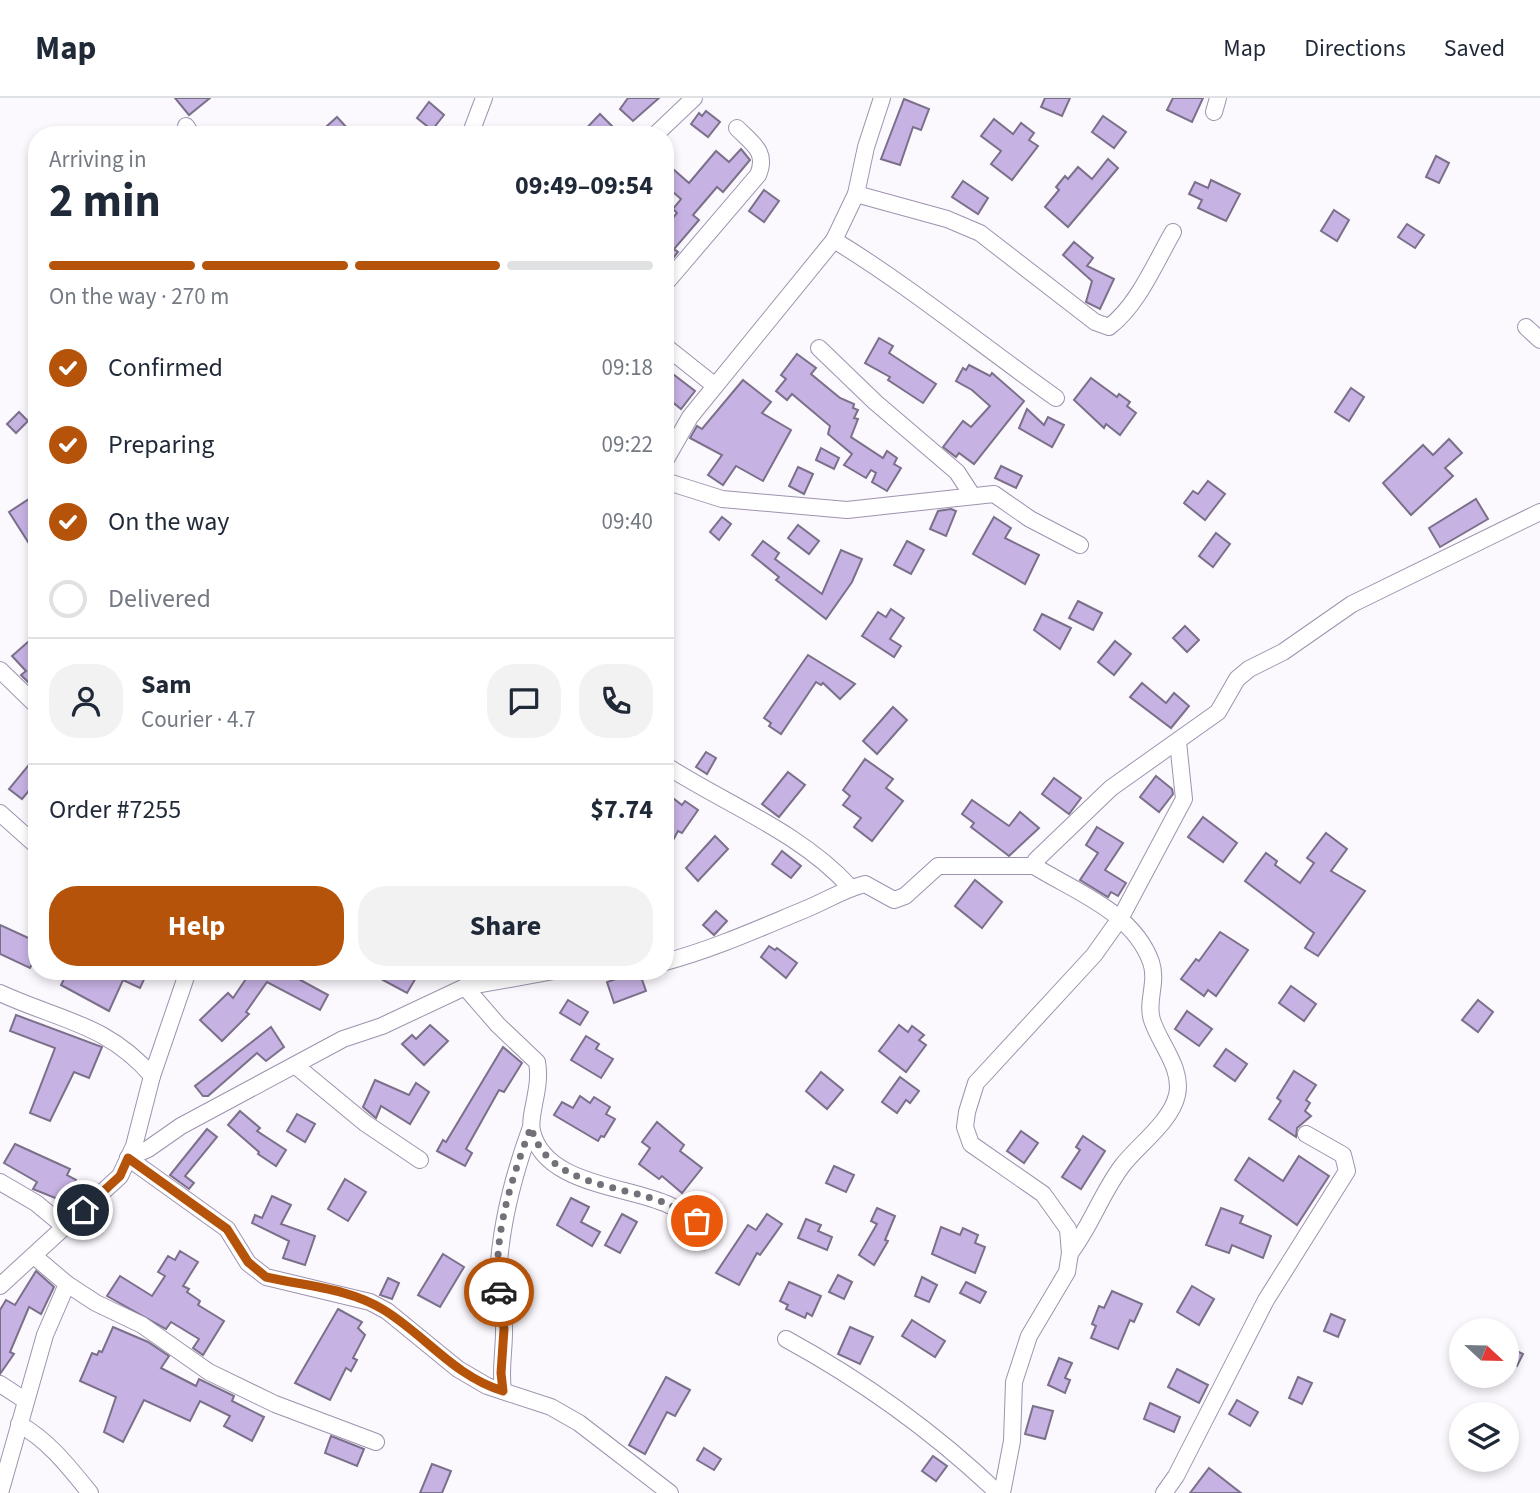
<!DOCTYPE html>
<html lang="en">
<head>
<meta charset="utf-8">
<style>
  :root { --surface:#fff; --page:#f2f2f3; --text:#1f2937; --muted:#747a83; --line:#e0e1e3; --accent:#b45309 }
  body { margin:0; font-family:"Source Sans 3",sans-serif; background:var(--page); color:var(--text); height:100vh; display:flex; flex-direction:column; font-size:26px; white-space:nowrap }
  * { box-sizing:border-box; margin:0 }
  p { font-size:23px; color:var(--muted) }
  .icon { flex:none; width:38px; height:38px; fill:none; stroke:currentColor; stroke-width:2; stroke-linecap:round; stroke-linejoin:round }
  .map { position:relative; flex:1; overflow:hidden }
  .panel { position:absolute; left:28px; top:28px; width:646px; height:854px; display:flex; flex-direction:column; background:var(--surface); border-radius:28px; box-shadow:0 4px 10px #0003 }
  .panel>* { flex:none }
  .needle { width:46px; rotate:112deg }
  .controls { position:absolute; left:1449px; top:1220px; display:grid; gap:14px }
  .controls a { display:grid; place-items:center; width:70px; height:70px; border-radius:50%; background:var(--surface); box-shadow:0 4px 10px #0003; font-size:35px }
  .pin { position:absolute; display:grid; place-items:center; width:60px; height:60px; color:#fff; margin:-30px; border:4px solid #fff; border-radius:50%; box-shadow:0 2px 7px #0007 }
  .courier { position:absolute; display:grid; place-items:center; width:70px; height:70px; margin:-35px; border:5px solid #b45309; border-radius:50%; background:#fff; color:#222; box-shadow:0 2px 9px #0007 }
  .head em { font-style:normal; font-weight:700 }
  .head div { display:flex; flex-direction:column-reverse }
  .head { display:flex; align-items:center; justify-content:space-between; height:119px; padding:0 21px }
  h1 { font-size:46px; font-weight:700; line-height:52px }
  .bar { display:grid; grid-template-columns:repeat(4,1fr); gap:10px 7px; align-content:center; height:84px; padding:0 21px }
  .bar i { height:9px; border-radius:5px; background:var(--line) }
  .bar .selected { background:var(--accent) }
  .bar p { grid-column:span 4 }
  .line { display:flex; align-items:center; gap:18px; padding:0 21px; border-top:2px solid var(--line) }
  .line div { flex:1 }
  .round { display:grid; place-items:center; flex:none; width:74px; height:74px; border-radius:28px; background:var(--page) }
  ol { padding:0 21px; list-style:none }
  li { display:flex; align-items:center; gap:21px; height:77px }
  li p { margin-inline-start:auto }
  li .icon { padding:7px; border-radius:50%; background:var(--accent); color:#fff; stroke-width:4 }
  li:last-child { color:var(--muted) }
  li i { width:38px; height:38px; border:4px solid var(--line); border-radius:50% }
  .primary-button { display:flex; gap:14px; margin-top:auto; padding:14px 21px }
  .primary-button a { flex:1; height:80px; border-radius:28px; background:var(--accent); color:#fff; font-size:28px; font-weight:700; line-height:80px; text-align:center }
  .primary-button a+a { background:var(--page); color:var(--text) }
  header { display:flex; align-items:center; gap:42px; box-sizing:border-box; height:98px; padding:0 35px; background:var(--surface); border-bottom:2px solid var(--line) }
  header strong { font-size:33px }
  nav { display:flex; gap:38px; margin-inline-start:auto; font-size:24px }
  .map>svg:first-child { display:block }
  .building { fill:#c7b2e4; stroke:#7b708a; stroke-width:2 }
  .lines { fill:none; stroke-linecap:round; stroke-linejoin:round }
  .minor-casing { stroke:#9e93ae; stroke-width:18 }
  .minor { stroke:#fff; stroke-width:16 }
  .done { stroke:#747079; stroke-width:7; stroke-dasharray:0 12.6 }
  .route { stroke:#b45309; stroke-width:9 }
</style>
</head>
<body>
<header>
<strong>Map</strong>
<nav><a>Map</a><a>Directions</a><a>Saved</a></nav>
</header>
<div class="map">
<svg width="1540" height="1395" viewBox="0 0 1540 1395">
  <rect width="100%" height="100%" fill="#fbf8fe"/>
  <g class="building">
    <polygon points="175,0 210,0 189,17"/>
    <polygon points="628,0 659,0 633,23 620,11"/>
    <polygon points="1045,0 1070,0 1062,18 1041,9"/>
    <polygon points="1173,0 1203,0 1192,24 1167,12"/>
    <polygon points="904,1 929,11 921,32 913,29 900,67 881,61"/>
    <polygon points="429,4 444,17 432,32 417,20"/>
    <polygon points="706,13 720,24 708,39 691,26 699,15 702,18"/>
    <polygon points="600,16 614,30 607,37 580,37"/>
    <polygon points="1103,18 1126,34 1114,50 1092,34"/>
    <polygon points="337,19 348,31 341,37 317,37"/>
    <polygon points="994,21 1013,36 1021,25 1034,35 1029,42 1038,48 1012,82 991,66 1001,53 981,38"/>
    <polygon points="741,51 750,62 723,94 717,89 693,117 699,122 674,151 678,154 665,170 665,129 677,115 673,111 681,101 665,87 665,64 689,85 716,53 729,64"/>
    <polygon points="1436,58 1449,65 1439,85 1426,79"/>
    <polygon points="1108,61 1118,70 1068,129 1045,109 1059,92 1056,89 1065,78 1068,81 1078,69 1092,81"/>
    <polygon points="1211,82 1240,96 1226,123 1198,110 1202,102 1189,96 1195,84 1208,90"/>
    <polygon points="963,83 988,100 978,116 952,99"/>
    <polygon points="764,92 779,103 764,124 749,113"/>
    <polygon points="1334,112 1349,122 1337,143 1321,133"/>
    <polygon points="1407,126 1424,137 1415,150 1398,139"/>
    <polygon points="1074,144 1093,160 1087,168 1114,181 1100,211 1086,204 1092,183 1063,157"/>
    <polygon points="879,240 893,248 889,255 936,286 923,305 888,282 890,279 865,265"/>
    <polygon points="797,256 816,270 811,276 840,300 854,306 853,310 858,312 854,320 858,321 851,339 883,360 887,353 897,360 894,366 901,370 887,393 872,384 876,375 871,372 866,380 844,367 852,356 828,336 830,328 792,296 787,302 776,293 786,281 781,277"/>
    <polygon points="969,267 990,278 992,275 1024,303 974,366 959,355 956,359 943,349 963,323 971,329 990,308 972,292 956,283 963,270 966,272"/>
    <polygon points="665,270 695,293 681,311 665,298"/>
    <polygon points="1091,280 1117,299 1119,296 1130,304 1127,308 1136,315 1120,337 1106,326 1104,330 1074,302"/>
    <polygon points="743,282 771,304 762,315 791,332 763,383 736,368 723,387 708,377 722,357 690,340 697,328 702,331"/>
    <polygon points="1351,290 1364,299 1349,323 1335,314"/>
    <polygon points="1027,311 1044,327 1048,319 1064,327 1052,349 1019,330"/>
    <polygon points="19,314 28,323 16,335 7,326"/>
    <polygon points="1449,341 1462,355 1445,370 1453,378 1411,417 1383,385 1423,347 1433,357"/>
    <polygon points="821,350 839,360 834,371 816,362"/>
    <polygon points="1001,368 1022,378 1016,390 995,380"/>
    <polygon points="798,369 813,376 804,396 789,388"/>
    <polygon points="1208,383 1225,396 1205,422 1184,405 1193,393 1198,396"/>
    <polygon points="29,401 37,413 37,458 9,414"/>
    <polygon points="1476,401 1488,421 1440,449 1429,430"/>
    <polygon points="951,411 956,413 946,438 930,431 938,413"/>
    <polygon points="722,419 731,426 719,442 710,434"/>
    <polygon points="994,419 1011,430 1005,440 1039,457 1025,486 973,456"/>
    <polygon points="798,427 819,443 809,456 788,440"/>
    <polygon points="1216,435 1230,446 1213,469 1199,458"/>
    <polygon points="763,443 779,455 775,461 822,496 841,452 862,461 852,484 826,521 776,482 779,479 752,457"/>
    <polygon points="907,443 924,452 911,476 894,467"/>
    <polygon points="1078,503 1102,515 1093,532 1069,520"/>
    <polygon points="891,511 904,520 890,541 901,548 894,559 862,538 878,514 886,519"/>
    <polygon points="1042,516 1071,530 1060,551 1034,532"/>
    <polygon points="1185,528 1199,542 1187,554 1173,540"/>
    <polygon points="37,536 37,593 21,577 26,573 12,558"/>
    <polygon points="1115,543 1131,556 1114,577 1098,564"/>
    <polygon points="808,557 855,586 840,601 823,585 821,587 816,584 781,636 769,628 771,625 764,620"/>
    <polygon points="1142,585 1166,605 1174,595 1189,608 1171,630 1130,599"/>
    <polygon points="893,609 907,622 877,656 863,643"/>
    <polygon points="706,654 716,660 707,676 696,669"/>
    <polygon points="37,657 37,683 22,701 9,691"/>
    <polygon points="865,661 893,681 886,690 903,703 872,743 854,729 861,720 843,707 850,698 843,692"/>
    <polygon points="788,674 805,687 779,719 762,706"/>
    <polygon points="1156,678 1172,691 1173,696 1159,714 1140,699"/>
    <polygon points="1054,680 1081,700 1069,716 1042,696"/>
    <polygon points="665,694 682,707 685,703 698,712 682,735 678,733 665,757"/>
    <polygon points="972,702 1009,728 1020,714 1039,730 1009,758 971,729 974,725 962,716"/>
    <polygon points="1203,719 1237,745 1223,764 1188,739"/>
    <polygon points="1097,729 1123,745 1105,772 1126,785 1118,798 1111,794 1108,799 1080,782 1098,755 1086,747"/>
    <polygon points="1326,735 1347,751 1331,773 1365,793 1318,858 1305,850 1314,835 1245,783 1266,755 1277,763 1275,767 1300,785 1314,765 1307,760"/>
    <polygon points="715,738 728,751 698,783 686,770"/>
    <polygon points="782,753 801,768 791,780 772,766"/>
    <polygon points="975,782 1002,804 982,830 955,808"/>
    <polygon points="716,813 727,823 714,837 703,827"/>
    <polygon points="0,827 37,844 37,856 30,870 0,856"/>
    <polygon points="1220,834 1248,852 1216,898 1208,892 1204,898 1181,881 1196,861 1199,863"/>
    <polygon points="769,848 775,852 777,850 797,865 786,880 761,859"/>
    <polygon points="68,873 148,873 140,890 123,882 109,913 61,887"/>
    <polygon points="247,873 284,873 328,897 320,912 267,884 246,914 249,916 222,943 200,922 228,895 233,900 250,875"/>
    <polygon points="388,873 420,873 407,895 383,882"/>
    <polygon points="639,873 646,893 614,905 607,884"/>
    <polygon points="1291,888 1316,906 1304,923 1279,905"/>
    <polygon points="568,902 588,914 580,927 560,915"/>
    <polygon points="1478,902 1493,914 1478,934 1462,922"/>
    <polygon points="1187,913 1212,931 1199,948 1175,931"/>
    <polygon points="16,917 102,949 89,980 74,974 50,1023 30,1015 55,950 10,933"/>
    <polygon points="430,927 448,943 424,967 402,946 412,937 416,941"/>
    <polygon points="899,927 908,934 912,928 924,937 919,942 926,947 906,974 879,953"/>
    <polygon points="271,929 284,949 266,963 257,955 208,998 203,998 195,988"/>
    <polygon points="586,938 599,946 596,951 613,961 601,980 571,962"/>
    <polygon points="503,949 522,965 504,994 499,992 466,1051 472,1055 465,1068 437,1053 443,1042 446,1044"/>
    <polygon points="1226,951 1247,966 1235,983 1214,968"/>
    <polygon points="1294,973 1316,987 1306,1002 1310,1005 1305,1013 1311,1018 1297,1030 1296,1039 1269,1021 1281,1003 1277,1000"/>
    <polygon points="821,974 843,992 827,1011 806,993"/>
    <polygon points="900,979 919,993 910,1005 906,1002 897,1015 882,1004"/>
    <polygon points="375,982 409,997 416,985 429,994 410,1026 381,1008 376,1020 363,1009"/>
    <polygon points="580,998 590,1005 594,999 610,1009 606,1016 615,1021 604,1039 601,1038 598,1043 554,1017 562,1004 573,1010"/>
    <polygon points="240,1013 260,1030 257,1033 286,1052 276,1068 258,1056 259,1054 228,1027"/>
    <polygon points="297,1016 315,1026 305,1044 287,1033"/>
    <polygon points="657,1024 684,1047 680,1053 702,1070 682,1095 662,1078 659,1081 639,1066 650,1050 642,1044"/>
    <polygon points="207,1031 217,1039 185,1078 194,1085 189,1091 170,1077"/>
    <polygon points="1021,1033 1038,1045 1024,1065 1007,1053"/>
    <polygon points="1083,1038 1105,1053 1081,1091 1062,1079 1080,1052 1076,1049"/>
    <polygon points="15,1046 70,1071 67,1077 76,1082 65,1104 33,1091 37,1084 4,1065"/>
    <polygon points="1299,1058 1329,1078 1297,1127 1235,1082 1249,1060 1283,1083"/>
    <polygon points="834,1068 854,1077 846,1094 826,1085"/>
    <polygon points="345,1081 366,1094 348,1123 328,1111"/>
    <polygon points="272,1098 291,1107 281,1126 315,1138 305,1167 283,1160 289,1143 252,1125 255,1117 262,1120"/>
    <polygon points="571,1100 589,1109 581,1124 600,1134 592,1148 557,1127"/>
    <polygon points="877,1110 895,1118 885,1142 888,1143 874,1167 859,1157 877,1126 871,1123"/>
    <polygon points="1221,1110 1243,1118 1240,1125 1271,1138 1263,1160 1232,1147 1229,1155 1206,1147"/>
    <polygon points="622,1116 637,1124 620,1155 605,1147"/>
    <polygon points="767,1116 782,1126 760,1157 757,1155 739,1187 716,1175 748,1127 756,1132"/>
    <polygon points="806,1121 821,1127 818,1133 832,1139 827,1152 798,1140"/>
    <polygon points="941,1129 960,1137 963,1130 978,1137 975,1145 985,1149 975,1175 932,1156"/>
    <polygon points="180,1153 198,1164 183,1188 189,1191 187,1194 200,1203 198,1207 224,1223 203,1257 193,1250 199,1241 171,1224 166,1231 107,1198 120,1178 152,1198 165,1178 158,1174 168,1158 175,1162"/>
    <polygon points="443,1156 464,1169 440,1209 418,1197"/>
    <polygon points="36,1173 54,1189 41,1216 29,1209 10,1254 14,1256 0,1276 0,1212 6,1202 15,1207"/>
    <polygon points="838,1177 852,1184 844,1201 829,1194"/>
    <polygon points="922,1179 937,1187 929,1204 915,1198"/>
    <polygon points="388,1180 399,1185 392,1201 380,1197"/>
    <polygon points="789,1184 821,1198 812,1218 807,1215 805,1220 786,1211 788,1207 780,1203"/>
    <polygon points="966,1184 986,1194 980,1205 960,1195"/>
    <polygon points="1192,1188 1214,1201 1199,1227 1177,1214"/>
    <polygon points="1112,1193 1142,1206 1134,1224 1130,1222 1118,1251 1091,1240 1096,1228 1092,1226 1099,1208 1104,1210"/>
    <polygon points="338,1211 362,1224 358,1230 365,1237 353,1260 357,1262 351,1273 346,1270 330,1302 295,1285"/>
    <polygon points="1331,1216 1345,1222 1338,1239 1324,1233"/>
    <polygon points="912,1222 945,1243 935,1259 902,1238"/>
    <polygon points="113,1229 148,1244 169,1258 161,1270 196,1288 199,1281 234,1298 232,1303 264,1319 252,1343 224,1328 230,1318 200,1303 190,1323 144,1302 123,1344 104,1334 116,1299 80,1283 92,1255 97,1257 99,1253 102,1254"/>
    <polygon points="850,1229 873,1239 860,1266 838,1256"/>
    <polygon points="1510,1250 1523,1256 1517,1268 1507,1263"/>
    <polygon points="1059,1260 1072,1265 1065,1280 1070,1282 1065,1295 1048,1287"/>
    <polygon points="1177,1271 1208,1287 1199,1305 1168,1289"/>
    <polygon points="666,1279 690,1292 675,1318 667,1314 645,1356 629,1347"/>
    <polygon points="1298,1279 1312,1285 1302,1306 1289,1300"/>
    <polygon points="1237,1302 1258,1314 1250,1328 1229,1316"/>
    <polygon points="1150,1305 1180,1319 1174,1334 1144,1321"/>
    <polygon points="1033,1308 1053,1313 1045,1341 1025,1336"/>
    <polygon points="331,1338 364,1351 357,1368 325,1355"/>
    <polygon points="704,1350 721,1361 714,1372 697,1362"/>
    <polygon points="933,1358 947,1368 936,1383 922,1373"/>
    <polygon points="432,1366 451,1373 442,1395 420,1395"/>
    <polygon points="1209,1370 1241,1395 1190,1395"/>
  </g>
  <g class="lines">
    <defs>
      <g id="minor">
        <polyline points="1214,14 1218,0"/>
        <polyline points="186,28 192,37"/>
        <polyline points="470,37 484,0"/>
        <polyline points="655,37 694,0"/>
        <path d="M856 96 947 121 980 135 1095 224 1109 229C1138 207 1155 165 1173 134"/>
        <path d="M834 142C911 189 981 247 1056 300"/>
        <path d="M665 186 758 77C768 54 752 45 737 30"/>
        <polyline points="1526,229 1540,242"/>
        <polyline points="665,248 714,287"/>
        <polyline points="819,250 875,304 957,374 972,397"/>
        <polyline points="665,363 690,319 834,142 856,96 866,49 882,0"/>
        <polyline points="665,383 722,401 847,412 994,396 1030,421 1080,447"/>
        <polyline points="0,572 37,608"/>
        <path d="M665 667C727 707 800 734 850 789"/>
        <polyline points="0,715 37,748"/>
        <path d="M1034 768C1076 794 1133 814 1151 864 1158 884 1146 904 1152 922 1160 947 1183 970 1177 997 1171 1024 1138 1047 1122 1068 1101 1096 1091 1128 1070 1155"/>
        <path d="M665 864C714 851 760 830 806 811 826 803 844 791 865 786L894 802 905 798 938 768H1034L1036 762 1111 690 1218 614 1237 581 1249 571 1283 554 1352 506 1540 414"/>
        <path d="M465 889 498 927 537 964C542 990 528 1017 532 1033 544 1087 628 1088 669 1107 678 1111 688 1118 697 1123L702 1144"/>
        <path d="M0 895C58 922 108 926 152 978"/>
        <polyline points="296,968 365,1025 420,1062"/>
        <polyline points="128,1060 227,1131 248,1165 266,1179 370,1204 387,1213 458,1271 487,1288 551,1309 579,1325 670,1395"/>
        <polyline points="128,1060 148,1051 181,1028 343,941 382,928 465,889 554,873"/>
        <polyline points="0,1084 36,1105 65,1129"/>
        <polyline points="67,1186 96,1205 142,1227 209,1274 275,1306 376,1344"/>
        <polyline points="0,1188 120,1078 134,1048 152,978 188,873"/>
        <path d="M786 1241C863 1283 934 1334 998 1395"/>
        <polyline points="0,1286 26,1303"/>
        <path d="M503 1293C500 1272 504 1254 504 1234 505 1216 497 1198 498 1180 500 1128 513 1078 531 1029"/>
        <path d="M19 1326C49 1343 68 1368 90 1395"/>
        <polyline points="0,1395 45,1237 67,1186 34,1158"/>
        <polyline points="1002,1395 1012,1343 1014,1284 1029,1238 1067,1174 1070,1155 1068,1131 1043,1096 971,1046 965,1029 967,1014 976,985 1094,857 1121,819 1184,701 1178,644"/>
        <polyline points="1164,1395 1176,1378 1266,1202 1347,1073 1343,1057 1306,1036"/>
      </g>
    </defs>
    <use href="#minor" class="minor-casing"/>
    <use href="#minor" class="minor"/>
  </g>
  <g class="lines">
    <path class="done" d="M499 1194C492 1140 512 1079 531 1029 547 1089 621 1086 668 1106 678 1111 687 1117 697 1123"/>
    <path class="route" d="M83 1112 120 1078 128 1060 227 1131 248 1164 266 1179C305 1188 349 1190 384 1212 426 1238 454 1278 503 1293L501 1275 504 1231 499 1194"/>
  </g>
</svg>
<div class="controls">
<a><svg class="needle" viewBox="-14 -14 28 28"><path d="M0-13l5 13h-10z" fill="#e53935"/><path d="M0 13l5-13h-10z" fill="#747a83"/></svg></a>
<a><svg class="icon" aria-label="layers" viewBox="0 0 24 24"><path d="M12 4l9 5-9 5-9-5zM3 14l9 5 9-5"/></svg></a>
</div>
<div class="pin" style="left:697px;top:1123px;background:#ea580c"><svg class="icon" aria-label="bag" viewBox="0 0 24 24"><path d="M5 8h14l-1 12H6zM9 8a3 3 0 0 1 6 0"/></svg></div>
<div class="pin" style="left:83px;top:1112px;background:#1f2937"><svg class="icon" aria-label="home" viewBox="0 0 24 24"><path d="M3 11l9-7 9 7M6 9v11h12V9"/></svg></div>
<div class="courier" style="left:499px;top:1194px"><svg class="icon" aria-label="car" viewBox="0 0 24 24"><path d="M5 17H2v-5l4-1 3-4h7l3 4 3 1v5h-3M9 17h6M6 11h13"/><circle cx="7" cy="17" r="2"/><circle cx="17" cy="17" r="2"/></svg></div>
<section class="panel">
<div class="head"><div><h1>2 min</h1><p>Arriving in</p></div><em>09:49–09:54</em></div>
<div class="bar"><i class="selected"></i><i class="selected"></i><i class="selected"></i><i></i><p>On the way · 270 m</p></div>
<ol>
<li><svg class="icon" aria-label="check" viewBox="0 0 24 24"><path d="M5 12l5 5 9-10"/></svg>Confirmed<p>09:18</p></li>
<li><svg class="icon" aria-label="check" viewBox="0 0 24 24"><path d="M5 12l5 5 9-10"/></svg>Preparing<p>09:22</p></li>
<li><svg class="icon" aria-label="check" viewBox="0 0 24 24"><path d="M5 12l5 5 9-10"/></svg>On the way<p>09:40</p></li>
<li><i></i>Delivered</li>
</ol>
<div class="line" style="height:126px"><a class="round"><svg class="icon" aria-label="person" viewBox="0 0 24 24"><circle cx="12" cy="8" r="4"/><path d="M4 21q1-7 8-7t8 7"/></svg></a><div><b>Sam</b><p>Courier · 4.7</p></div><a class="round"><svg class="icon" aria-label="chat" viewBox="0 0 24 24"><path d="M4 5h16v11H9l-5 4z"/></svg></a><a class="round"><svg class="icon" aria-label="phone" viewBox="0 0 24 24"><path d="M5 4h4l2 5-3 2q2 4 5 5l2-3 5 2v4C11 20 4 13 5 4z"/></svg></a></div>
<div class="line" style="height:91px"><div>Order #7255</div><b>$7.74</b></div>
<div class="primary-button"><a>Help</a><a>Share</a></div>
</section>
</div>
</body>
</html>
